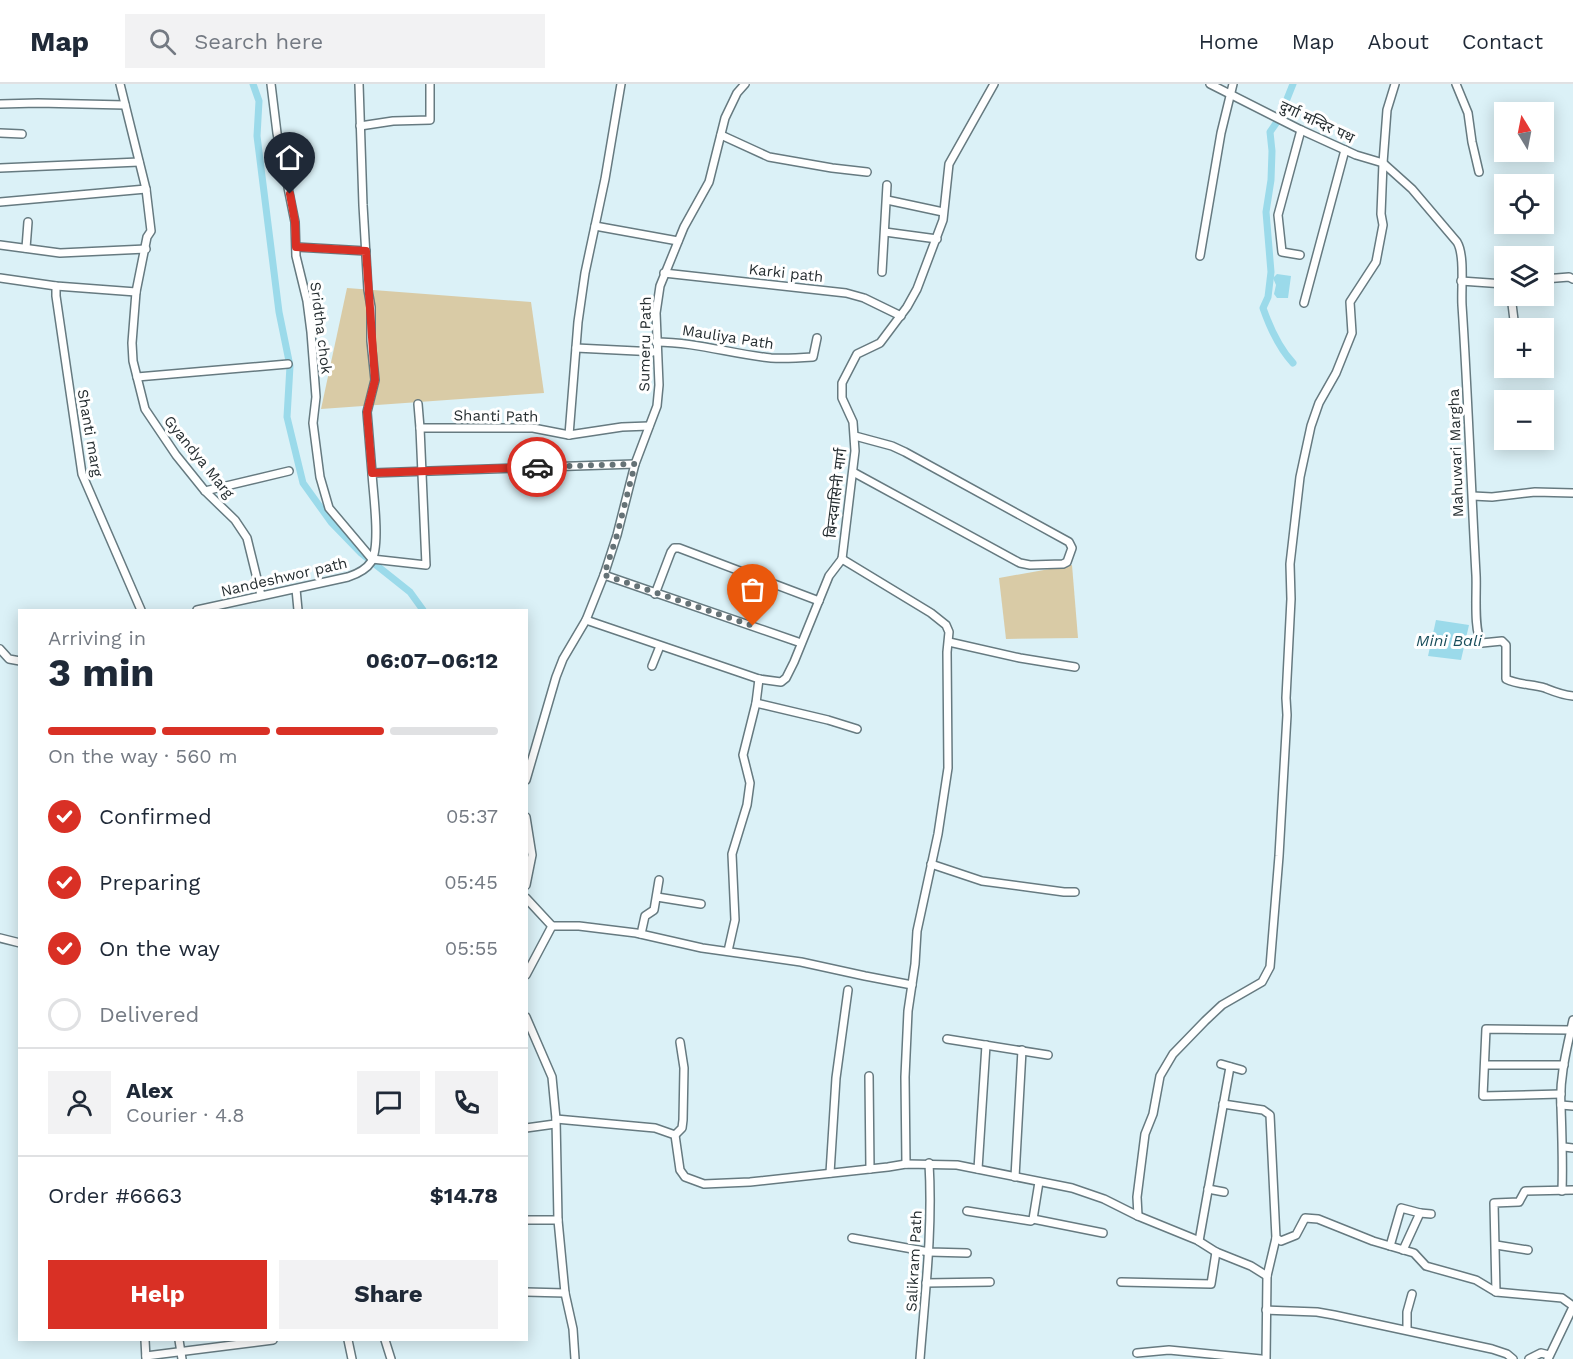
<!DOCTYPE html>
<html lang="en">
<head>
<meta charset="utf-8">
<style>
  :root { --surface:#fff; --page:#f2f2f3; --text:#1f2937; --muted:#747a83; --line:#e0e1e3; --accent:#d93025 }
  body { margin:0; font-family:"Work Sans","Noto Sans Devanagari",sans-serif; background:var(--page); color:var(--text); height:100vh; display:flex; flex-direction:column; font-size:22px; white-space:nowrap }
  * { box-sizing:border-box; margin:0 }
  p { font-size:20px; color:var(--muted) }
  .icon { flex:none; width:33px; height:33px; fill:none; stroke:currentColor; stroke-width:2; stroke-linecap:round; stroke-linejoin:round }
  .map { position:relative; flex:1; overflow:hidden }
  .side { position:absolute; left:18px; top:525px; width:510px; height:732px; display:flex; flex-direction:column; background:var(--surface); border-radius:0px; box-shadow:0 3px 15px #0003 }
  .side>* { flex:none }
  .needle { width:39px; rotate:350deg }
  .buttons { position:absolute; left:1494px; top:18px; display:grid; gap:12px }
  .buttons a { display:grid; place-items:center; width:60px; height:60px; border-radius:0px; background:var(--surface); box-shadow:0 3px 15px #0003; font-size:30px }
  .pin { position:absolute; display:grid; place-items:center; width:51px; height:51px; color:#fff; margin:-62px -26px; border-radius:50% 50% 50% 0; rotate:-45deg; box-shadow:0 0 6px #0007 }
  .pin .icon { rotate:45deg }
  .courier { position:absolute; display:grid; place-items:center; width:60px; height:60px; margin:-30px; border:4px solid #d93025; border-radius:50%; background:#fff; color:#222; box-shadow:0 2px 8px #0007 }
  .overview em { font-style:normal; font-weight:700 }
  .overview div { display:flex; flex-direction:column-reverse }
  .overview { display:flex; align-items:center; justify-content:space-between; height:102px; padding:0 30px }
  h1 { font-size:39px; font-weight:700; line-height:45px }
  .bar { display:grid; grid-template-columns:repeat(4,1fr); gap:9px 6px; align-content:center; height:72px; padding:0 30px }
  .bar i { height:8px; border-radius:4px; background:var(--line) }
  .bar .current { background:var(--accent) }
  .bar p { grid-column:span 4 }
  .line { display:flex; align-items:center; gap:15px; padding:0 30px; border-top:2px solid var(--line) }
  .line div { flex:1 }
  .round { display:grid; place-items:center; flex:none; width:63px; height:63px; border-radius:0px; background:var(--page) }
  ol { padding:0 30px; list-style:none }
  li { display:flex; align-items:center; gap:18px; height:66px }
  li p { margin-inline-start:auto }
  li .icon { padding:6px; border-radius:50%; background:var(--accent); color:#fff; stroke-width:4 }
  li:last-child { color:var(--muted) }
  li i { width:33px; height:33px; border:3px solid var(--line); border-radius:50% }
  .button { display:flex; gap:12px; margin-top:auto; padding:12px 30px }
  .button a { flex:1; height:69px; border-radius:0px; background:var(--accent); color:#fff; font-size:24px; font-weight:700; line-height:69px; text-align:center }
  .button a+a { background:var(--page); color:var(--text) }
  header { display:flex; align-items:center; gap:36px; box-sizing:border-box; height:84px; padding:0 30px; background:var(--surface); border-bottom:2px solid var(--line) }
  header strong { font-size:28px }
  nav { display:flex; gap:33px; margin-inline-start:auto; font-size:21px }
  .search { width:420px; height:54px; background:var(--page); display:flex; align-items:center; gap:15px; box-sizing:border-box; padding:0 21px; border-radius:0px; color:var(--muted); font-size:22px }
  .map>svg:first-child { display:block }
  .green { fill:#d9cba6 }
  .water { fill:#9bdaea }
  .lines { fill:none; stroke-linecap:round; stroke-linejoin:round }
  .canal { stroke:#9bdaea; stroke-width:7 }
  .minor-casing { stroke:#667a80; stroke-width:10 }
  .minor { stroke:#fff; stroke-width:7 }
  .done { stroke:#657276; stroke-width:6; stroke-dasharray:0 10.8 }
  .route { stroke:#d93025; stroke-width:8 }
  .labels { text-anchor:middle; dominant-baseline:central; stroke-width:6; stroke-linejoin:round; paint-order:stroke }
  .street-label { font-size:15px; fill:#262e31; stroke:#fff }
  .water-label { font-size:16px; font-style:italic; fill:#194e5b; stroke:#fff }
</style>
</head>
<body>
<header>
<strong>Map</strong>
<div class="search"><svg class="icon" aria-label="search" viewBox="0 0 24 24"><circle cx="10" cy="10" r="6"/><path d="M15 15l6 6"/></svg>Search here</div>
<nav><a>Home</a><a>Map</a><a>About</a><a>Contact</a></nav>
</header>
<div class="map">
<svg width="1573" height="1275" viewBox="0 0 1573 1275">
  <rect width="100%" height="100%" fill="#dbf1f7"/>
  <g class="green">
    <polygon points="347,204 531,218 544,309 321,325"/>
    <polygon points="1072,481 1078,554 1006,555 999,494"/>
  </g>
  <g class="water">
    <polygon points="1277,190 1291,192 1288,214 1277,214 1274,210 1276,201 1273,194"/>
    <polygon points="1436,536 1469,541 1461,576 1428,572"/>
  </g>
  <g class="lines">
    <g class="canal">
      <polyline points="253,0 259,17 257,52 279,228 290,282 287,333 303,399 331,438 361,469 410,508 423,526"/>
      <path d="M1293 0 1279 35 1270 48 1272 67 1271 96 1266 128 1271 188 1268 213 1263 224C1270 244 1279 264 1293 279"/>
    </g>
    <defs>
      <g id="minor">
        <polyline points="120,0 146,105 151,147 147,153 136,208 132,259 133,277 145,325 176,371 205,407 235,436 247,454 261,511"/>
        <polyline points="271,0 277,49 295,138 296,172 307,217 311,248 316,313 313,339 320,393 329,424 372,475"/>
        <polyline points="359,0 363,121 368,206 371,223 371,257 375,296 367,328 372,389"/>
        <path d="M1210 0 1301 46 1356 71 1383 79 1412 105 1457 158C1465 171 1461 204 1462 221 1468 311 1471 401 1476 491 1477 507 1473 548 1482 559L1502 557 1506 561V595C1518 601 1532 600 1545 604 1555 608 1562 611 1573 612"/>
        <polyline points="1456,0 1468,29 1472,58 1479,88"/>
        <polyline points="0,20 38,19 125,21"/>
        <polyline points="360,42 393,37 430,36 430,0"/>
        <polyline points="0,49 22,50"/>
        <polyline points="721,51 769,73 832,84 867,88"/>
        <polyline points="0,84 139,78"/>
        <polyline points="887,116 943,128"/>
        <polyline points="0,118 146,105"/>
        <polyline points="595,142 678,157"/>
        <polyline points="885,148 937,155"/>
        <polyline points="0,161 60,169 146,165"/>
        <polyline points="296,163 366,167"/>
        <polyline points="26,164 28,138"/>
        <polyline points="1300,171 1282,168 1278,131 1301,46"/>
        <polyline points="1200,172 1221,49 1233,0"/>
        <polyline points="882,188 887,101"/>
        <polyline points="664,189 846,209 864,214 901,232"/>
        <polyline points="0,194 56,202 136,208"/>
        <polyline points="1544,195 1569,193 1573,195"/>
        <polyline points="1461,197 1504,200"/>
        <polyline points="56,202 56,212 82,390 141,526"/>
        <polyline points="1511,212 1515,244"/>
        <polyline points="1304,219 1345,66"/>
        <path d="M656 258C695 258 732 270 771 274 785 275 799 274 813 273L817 254"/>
        <polyline points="576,264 657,268"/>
        <polyline points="137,293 288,280"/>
        <polyline points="418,320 420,344"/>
        <polyline points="569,351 578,238 585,189 605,95 621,0"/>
        <polyline points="853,388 1020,479 1030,481 1063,480 1067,478 1072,464 1069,458 905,368 892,362 855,352"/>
        <polyline points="205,407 289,387"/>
        <polyline points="1473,412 1492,413 1535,408 1573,409"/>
        <polyline points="372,475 426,481 420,344 533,344 569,351 622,343 649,342"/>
        <polyline points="842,475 931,529 946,541 949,548 947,568 948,684 938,750 917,847 915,880 908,927 905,993 906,1080"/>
        <polyline points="842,475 855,367 853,338 842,314 842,299 857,270 880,259 907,223 917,205 943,136 949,80 994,0"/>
        <polyline points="604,491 801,559"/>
        <polyline points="296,505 298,526"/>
        <polyline points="655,510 671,468 674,464 679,464 819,517"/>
        <path d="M197 526 348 493C357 490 366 486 371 478 381 462 373 409 372 389L635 380"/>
        <polyline points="586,536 759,595 781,598 786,594 794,578 829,492 842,475"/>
        <polyline points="949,558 1020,574 1075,583"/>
        <polyline points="0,565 9,575 20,577"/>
        <polyline points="652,582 660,562"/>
        <polyline points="756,619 828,636 857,645"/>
        <polyline points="526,696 556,593 563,575 586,536 604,491 617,451 635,380 657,322 659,301 656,229 660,202 684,143 709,98 725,34 737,9 745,0"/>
        <polyline points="526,733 532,771 526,801"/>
        <polyline points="931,780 982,797 1064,808 1075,808"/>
        <polyline points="657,813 701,820"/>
        <polyline points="526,814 552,842"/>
        <polyline points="552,842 579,842 636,849 702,864 801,878 865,892 912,901"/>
        <polyline points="641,850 645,832 654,826 659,796"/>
        <polyline points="0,854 20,859"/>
        <polyline points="728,867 735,836 732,770 747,721 750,699 743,671 756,619 759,595"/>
        <polyline points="526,891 552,842"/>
        <polyline points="526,933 552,993 556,1035 558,1136 565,1209 573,1245 575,1275"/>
        <polyline points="947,955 1048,971"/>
        <polyline points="1221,980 1242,986"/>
        <polyline points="1485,981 1564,981"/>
        <polyline points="869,992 870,1085"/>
        <polyline points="1561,1010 1483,1012 1486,945 1571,946"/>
        <polyline points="1223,1020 1263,1026 1270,1031 1276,1154 1267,1192 1266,1275"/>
        <polyline points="1561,1021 1573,1022"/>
        <polyline points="556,1035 655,1044 675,1051 680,1086 685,1093 704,1100 750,1098 888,1083 906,1080 957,1081 1072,1104 1104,1115 1138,1132 1197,1156 1216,1168 1251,1182 1267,1192"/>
        <polyline points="526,1044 555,1040"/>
        <polyline points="675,1051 682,1044 683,1036 684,984 680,958"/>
        <polyline points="1564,1063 1573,1064"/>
        <polyline points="978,1085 986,961"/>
        <polyline points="830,1089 836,994 848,906"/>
        <polyline points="1015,1093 1022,966"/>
        <polyline points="1208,1105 1224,1108"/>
        <path d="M1562 1107C1563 1079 1562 1052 1561 1023 1559 994 1567 964 1573 936"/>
        <polyline points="967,1127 1031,1137 1033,1135 1039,1098"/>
        <polyline points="1420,1129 1431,1130"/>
        <polyline points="1138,1132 1137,1113 1145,1050 1153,1030 1160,992 1173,970 1205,937 1222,921 1262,898 1270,883 1279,772 1287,631 1286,614 1291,515 1290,480 1300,393 1311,342 1319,319 1336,289 1352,249 1350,218 1376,178 1383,141 1381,130 1383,79 1387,26 1395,0"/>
        <polyline points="1033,1135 1103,1149"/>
        <polyline points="526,1136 558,1136"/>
        <polyline points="852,1154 929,1168 967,1169"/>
        <polyline points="1276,1154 1281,1157 1296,1151 1305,1134 1318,1135 1373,1157 1414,1169 1426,1182 1476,1196 1496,1208 1562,1214 1573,1222"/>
        <polyline points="1199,1157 1230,983"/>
        <polyline points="1496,1161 1528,1166"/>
        <polyline points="1390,1162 1401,1124 1420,1129 1403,1166"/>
        <polyline points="1121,1198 1211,1200 1216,1168"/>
        <polyline points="926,1199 990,1198"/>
        <polyline points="526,1208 565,1209"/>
        <polyline points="1496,1208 1494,1119 1519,1118 1525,1107 1573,1106"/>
        <polyline points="1266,1226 1317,1228 1334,1231 1492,1265 1507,1270 1513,1275"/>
        <polyline points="1407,1246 1407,1228 1412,1210"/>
        <polyline points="145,1256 146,1275"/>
        <polyline points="179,1256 182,1275"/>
        <polyline points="348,1256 352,1275"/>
        <polyline points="385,1256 391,1275"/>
        <polyline points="1137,1269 1169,1266 1261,1275"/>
        <polyline points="146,1272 273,1256"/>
        <path d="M920 1275C925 1210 933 1145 929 1079"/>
        <polyline points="1529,1275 1541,1269 1549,1271"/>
        <polyline points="1548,1275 1573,1223"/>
      </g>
    </defs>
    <use href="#minor" class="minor-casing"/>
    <use href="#minor" class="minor"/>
  </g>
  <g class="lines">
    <polyline class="done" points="537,383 635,380 617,451 604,491 753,542"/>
    <polyline class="route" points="290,110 295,138 296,163 366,167 375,296 367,328 372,389 537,383"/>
  </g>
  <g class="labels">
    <g class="street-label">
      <text transform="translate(1317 38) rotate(25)">दुर्गा मन्दिर पथ</text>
      <text transform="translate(786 189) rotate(6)">Karki path</text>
      <text transform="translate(321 244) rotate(83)">Sridtha chok</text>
      <text transform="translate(728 253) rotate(9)">Mauliya Path</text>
      <text transform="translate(645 260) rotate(-89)">Sumeru Path</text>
      <text transform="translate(496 332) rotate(1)">Shanti Path</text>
      <text transform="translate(90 349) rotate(80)">Shanti marg</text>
      <text transform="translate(1456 369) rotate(-92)">Mahuwari Margha</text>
      <text transform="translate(199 373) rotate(51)">Gyandya Marg</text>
      <text transform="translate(836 409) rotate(-83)">बिन्दवासिनी मार्ग</text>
      <text transform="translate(284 493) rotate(-13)">Nandeshwor path</text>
      <text transform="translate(914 1177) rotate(-87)">Salikram Path</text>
    </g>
    <g class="water-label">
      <text x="1449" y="556">Mini Bali</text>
    </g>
  </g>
</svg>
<div class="buttons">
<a><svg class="needle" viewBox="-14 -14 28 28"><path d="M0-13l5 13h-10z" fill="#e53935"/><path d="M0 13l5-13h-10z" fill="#747a83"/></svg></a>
<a><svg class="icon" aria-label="locate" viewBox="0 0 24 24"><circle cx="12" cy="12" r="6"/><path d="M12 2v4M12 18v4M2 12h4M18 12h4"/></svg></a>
<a><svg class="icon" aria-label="layers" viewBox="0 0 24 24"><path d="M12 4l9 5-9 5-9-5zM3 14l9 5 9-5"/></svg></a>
<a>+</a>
<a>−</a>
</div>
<div class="pin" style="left:753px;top:542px;background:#ea580c"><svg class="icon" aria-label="bag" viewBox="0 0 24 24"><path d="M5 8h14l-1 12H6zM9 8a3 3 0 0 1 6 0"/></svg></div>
<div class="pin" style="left:290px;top:110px;background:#1f2937"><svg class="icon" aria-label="home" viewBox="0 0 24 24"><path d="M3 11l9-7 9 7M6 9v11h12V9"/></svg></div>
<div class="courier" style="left:537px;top:383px"><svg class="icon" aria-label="car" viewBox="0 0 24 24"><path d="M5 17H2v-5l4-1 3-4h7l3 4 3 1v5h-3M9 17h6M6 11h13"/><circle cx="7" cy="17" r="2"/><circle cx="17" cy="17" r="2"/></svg></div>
<section class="side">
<div class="overview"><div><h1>3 min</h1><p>Arriving in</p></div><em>06:07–06:12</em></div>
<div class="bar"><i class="current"></i><i class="current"></i><i class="current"></i><i></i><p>On the way · 560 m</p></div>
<ol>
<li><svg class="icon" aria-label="check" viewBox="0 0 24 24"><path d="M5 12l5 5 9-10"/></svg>Confirmed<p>05:37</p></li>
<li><svg class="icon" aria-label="check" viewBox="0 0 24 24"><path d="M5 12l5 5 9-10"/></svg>Preparing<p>05:45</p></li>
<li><svg class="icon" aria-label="check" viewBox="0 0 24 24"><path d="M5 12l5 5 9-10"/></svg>On the way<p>05:55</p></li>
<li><i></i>Delivered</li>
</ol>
<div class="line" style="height:108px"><a class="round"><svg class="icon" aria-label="person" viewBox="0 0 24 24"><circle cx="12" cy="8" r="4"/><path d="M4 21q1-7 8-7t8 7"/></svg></a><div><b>Alex</b><p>Courier · 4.8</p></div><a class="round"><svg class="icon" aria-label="chat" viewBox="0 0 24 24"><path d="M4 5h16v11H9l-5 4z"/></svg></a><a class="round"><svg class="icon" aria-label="phone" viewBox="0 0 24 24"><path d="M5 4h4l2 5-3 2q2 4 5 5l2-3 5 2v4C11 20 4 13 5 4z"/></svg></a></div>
<div class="line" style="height:78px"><div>Order #6663</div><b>$14.78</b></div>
<div class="button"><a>Help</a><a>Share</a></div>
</section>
</div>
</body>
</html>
